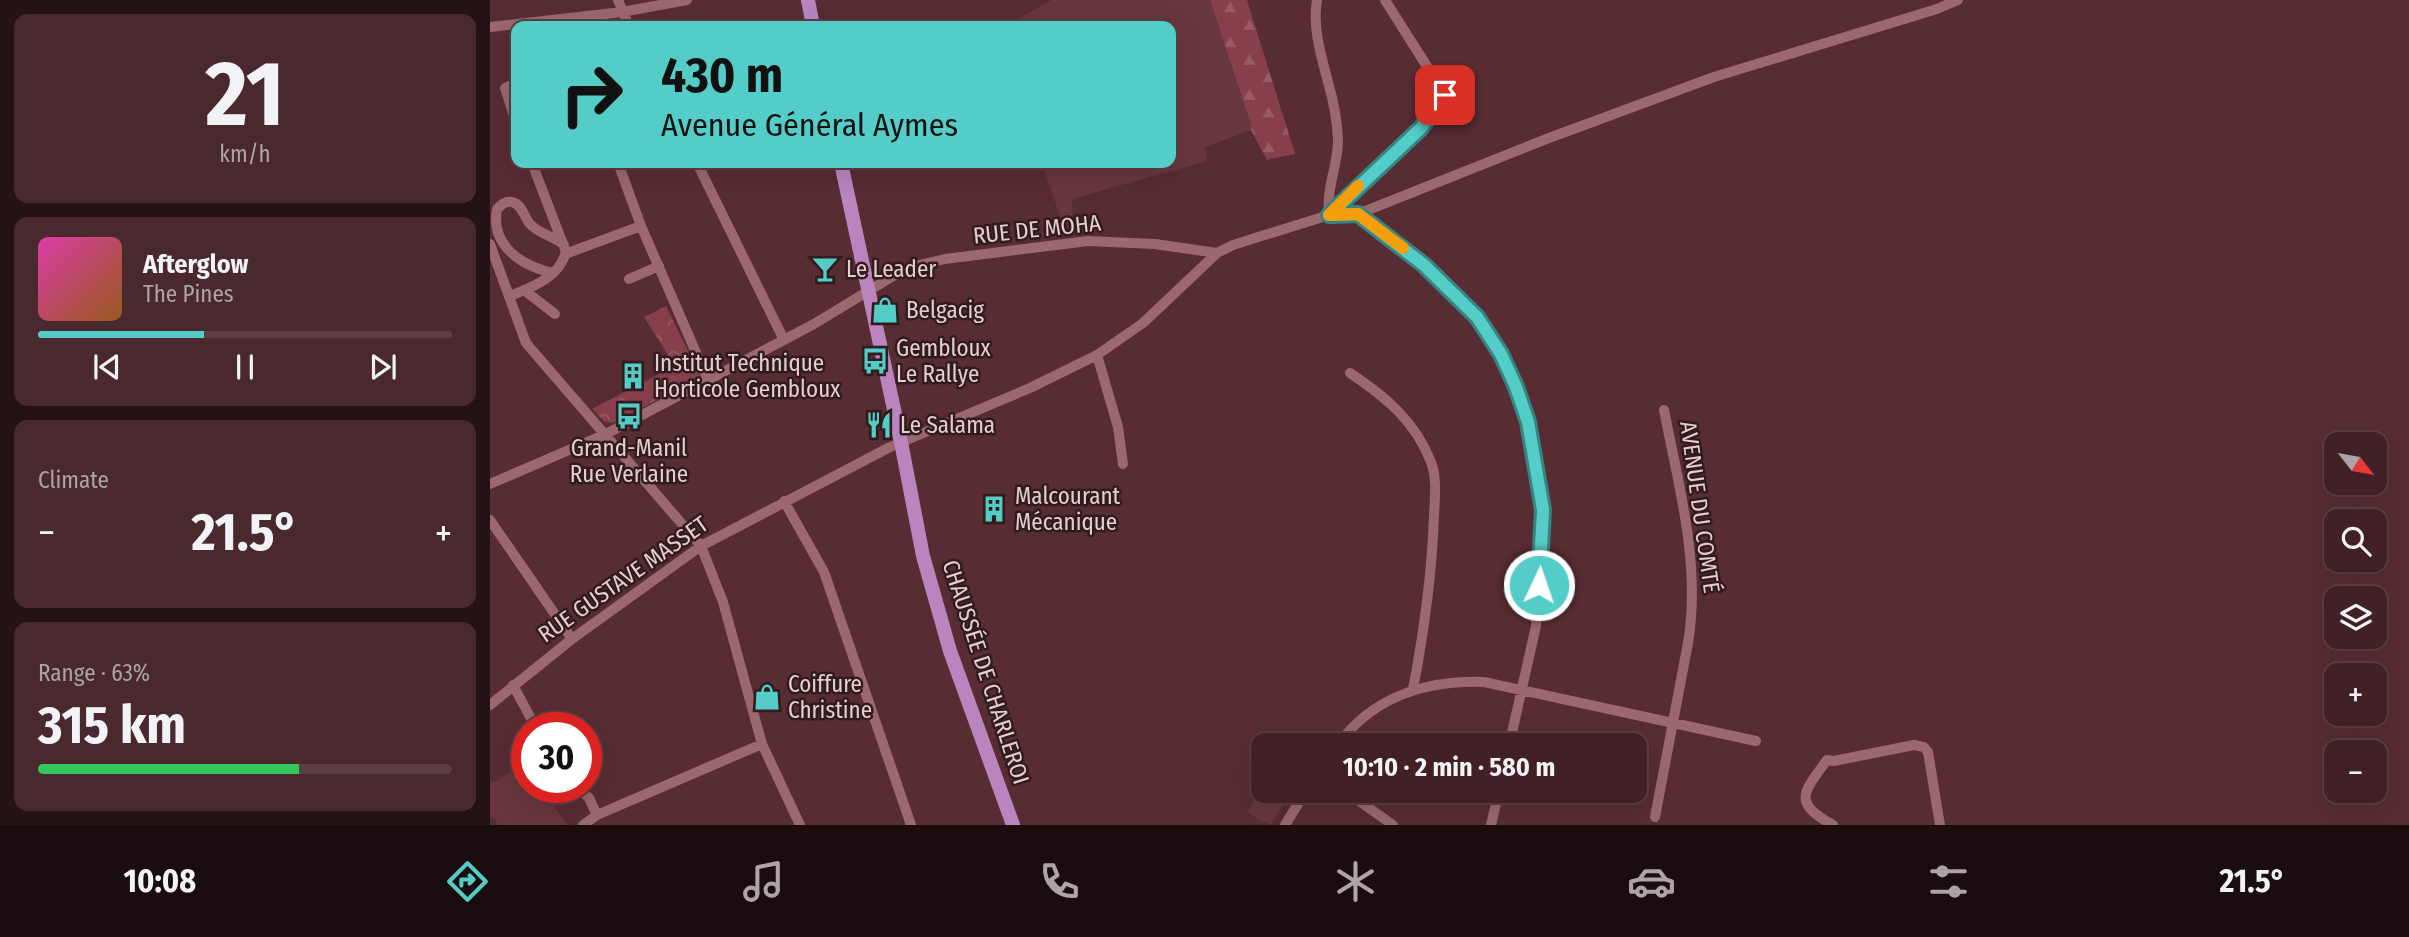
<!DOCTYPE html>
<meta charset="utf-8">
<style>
:root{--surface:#422126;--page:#49292e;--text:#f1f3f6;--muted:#aea3a7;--line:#5a3e43;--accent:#54cdc8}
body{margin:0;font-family:"Fira Sans Condensed",sans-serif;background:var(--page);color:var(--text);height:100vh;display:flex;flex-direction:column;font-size:26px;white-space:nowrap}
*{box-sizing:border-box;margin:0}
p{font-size:23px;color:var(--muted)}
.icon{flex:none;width:38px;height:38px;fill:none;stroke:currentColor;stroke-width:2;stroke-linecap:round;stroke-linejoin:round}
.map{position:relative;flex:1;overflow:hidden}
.drawer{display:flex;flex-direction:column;gap:14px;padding:14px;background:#241215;width:490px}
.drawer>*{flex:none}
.banner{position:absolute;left:21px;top:21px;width:665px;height:147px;border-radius:14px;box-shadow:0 7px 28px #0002,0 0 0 2px var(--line);background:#54cdc8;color:#111;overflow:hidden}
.needle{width:46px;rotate:121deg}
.fabs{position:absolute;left:1834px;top:432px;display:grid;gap:14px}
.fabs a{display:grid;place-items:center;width:63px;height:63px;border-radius:14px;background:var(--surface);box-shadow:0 7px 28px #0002,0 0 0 2px var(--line);font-size:35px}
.speed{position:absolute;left:21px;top:712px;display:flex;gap:14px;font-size:35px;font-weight:700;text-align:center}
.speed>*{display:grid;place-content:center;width:91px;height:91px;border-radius:50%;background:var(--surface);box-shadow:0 7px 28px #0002,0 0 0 2px var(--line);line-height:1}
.speed .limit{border:10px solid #d22;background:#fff;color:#111}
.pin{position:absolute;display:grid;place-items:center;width:60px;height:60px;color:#fff;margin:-30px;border-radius:14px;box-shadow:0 4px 10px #0006}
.me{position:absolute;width:77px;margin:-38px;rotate:3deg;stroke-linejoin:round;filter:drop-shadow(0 0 5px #0008)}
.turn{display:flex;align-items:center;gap:24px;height:147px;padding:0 35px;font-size:32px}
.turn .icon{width:91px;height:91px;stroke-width:2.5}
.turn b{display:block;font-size:49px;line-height:60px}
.big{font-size:52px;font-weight:700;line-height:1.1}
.drawer .widget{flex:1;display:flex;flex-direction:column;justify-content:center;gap:10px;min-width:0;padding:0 24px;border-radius:14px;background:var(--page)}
.drawer .dial{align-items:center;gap:0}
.dial b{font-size:91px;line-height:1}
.song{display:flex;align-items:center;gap:21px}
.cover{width:84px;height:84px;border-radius:10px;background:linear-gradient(135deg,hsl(320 70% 55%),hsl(30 70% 35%))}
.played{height:7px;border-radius:4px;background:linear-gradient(90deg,var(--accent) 40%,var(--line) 40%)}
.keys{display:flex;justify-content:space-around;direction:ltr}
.heat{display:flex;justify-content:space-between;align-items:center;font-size:38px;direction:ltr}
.charge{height:10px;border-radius:5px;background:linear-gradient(90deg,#34c759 63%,var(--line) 0)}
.trip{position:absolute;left:761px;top:733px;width:396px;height:70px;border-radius:14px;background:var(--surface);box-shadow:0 7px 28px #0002,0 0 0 2px var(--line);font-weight:700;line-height:70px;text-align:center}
.menu{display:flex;height:112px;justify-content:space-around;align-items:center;background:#1a0d0f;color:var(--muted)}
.menu .icon{width:49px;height:49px}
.menu .current{color:var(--accent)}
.menu b{font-size:32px;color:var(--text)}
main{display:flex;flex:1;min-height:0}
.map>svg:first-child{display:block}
</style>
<main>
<section class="drawer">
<div class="widget dial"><b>21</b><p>km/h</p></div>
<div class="widget">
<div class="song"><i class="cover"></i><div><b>Afterglow</b><p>The Pines</p></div></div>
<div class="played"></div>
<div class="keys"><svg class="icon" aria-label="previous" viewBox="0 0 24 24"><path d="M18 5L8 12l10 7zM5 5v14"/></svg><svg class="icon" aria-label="pause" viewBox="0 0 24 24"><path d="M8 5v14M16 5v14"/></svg><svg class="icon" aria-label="next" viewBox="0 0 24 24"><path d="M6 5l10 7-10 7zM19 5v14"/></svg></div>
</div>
<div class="widget"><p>Climate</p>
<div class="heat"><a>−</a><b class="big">21.5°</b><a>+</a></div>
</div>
<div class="widget"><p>Range · 63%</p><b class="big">315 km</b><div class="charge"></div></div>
</section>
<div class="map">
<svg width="1919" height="825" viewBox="0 0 1919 825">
<defs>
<pattern id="forest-firs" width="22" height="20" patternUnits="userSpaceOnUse" patternTransform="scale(1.75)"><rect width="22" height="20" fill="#873f4b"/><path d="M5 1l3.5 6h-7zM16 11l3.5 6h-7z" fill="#985a64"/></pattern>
<pattern id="park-crowns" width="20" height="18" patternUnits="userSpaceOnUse" patternTransform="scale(1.75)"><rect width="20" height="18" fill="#873f4b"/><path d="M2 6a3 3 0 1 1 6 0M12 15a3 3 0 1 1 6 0" fill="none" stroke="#985a64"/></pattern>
</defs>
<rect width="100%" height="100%" fill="#582c33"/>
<path fill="#68363e" d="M562 0H720L762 124 761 130 715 147 717 161 582 199 583 223 572 222 552 163H681V26H515Z
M37 759V788L84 789 64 807 78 825H8L4 817 0 820V781L6 782Z
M773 785 774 791H795L800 793 781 825 774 821 773 823 758 812Z"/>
<path fill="url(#forest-firs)" d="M720 0H757L805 154 777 160 761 130V124Z"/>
<path fill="url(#park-crowns)" d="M176 306 211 377 123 423 115 422 102 409 185 366 154 317Z"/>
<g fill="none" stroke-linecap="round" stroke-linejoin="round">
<path stroke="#9a686e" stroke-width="10" d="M128 0 139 26
M827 0C822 29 832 58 839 86 844 103 847 122 848 139 849 163 836 186 839 215
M0 27 132 12 197 0
M26 83 15 88 26 122
M128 163 151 226 218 380
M207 163 294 340
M868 214 1059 138 1224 77 1447 9 1468 0
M839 215 868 214 934 265 987 317 1011 354 1026 387 1038 422 1053 510 1046 626 1019 746
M0 244 36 343 211 546 233 602 272 744 310 825
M75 254 151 226
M63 273C32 266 0 246 7 209 11 205 15 201 22 202 32 204 34 217 40 224 49 234 64 236 74 245
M139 279 169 266
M34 290 65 314
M20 296C42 287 69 278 76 252L42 163
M607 355 628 427 633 464
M860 373C896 397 925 421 941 462 947 478 945 497 944 515 942 573 934 632 923 689
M0 484 116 434 324 324 408 273 429 265 455 259 598 241 665 244 727 253
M294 501 334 572 421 825
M0 520 82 639
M23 685 46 728
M0 705 82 639 211 546 400 447 540 388 607 355 653 323 727 253 743 245 839 215 931 128 955 95 895 0
M847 746C882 697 936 680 994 682L1266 741
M89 788 99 798 107 815
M855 791 903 825
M1165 817 1198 643C1211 565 1189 487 1174 410
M93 825 107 815 272 744
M795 825 816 791
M1001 825 1009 791
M1343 825C1301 802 1314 792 1337 760L1344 761 1424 745 1434 747 1438 752 1450 825"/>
<path stroke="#ba85be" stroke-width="14" d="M318 0 323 26
M351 163 411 442 433 556 460 651 523 825"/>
</g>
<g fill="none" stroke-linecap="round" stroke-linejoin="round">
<g stroke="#378582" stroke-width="18">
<path id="route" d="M955 95 931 128 839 215 868 214 934 265 987 317 1011 354 1026 387 1038 422 1053 510 1049 585"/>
</g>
<use href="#route" stroke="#54cdc8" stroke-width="12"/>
<path stroke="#f59e0b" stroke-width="12" d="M868 186 839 215 868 214 913 248"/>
</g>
<defs>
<g id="bar-bare" transform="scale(2.1)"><path d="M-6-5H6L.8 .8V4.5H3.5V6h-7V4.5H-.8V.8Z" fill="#54cdc8" stroke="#301c1f" stroke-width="2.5" paint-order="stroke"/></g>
<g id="shop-bare" transform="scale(2.1)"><path d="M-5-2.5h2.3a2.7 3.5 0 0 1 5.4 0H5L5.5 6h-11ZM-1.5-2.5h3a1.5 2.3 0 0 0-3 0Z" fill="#54cdc8" stroke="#301c1f" stroke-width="2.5" paint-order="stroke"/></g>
<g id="bus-bare" transform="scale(2.1)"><path d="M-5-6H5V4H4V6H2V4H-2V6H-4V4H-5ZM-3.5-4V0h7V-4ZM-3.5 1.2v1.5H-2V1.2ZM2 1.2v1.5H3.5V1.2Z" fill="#54cdc8" stroke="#301c1f" stroke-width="2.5" paint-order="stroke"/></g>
<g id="building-bare" transform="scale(2.1)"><path d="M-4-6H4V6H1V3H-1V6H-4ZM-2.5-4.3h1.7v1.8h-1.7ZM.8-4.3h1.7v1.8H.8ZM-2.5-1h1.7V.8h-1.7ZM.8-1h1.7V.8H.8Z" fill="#54cdc8" stroke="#301c1f" stroke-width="2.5" paint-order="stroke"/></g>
<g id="restaurant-bare" transform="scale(2.1)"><path d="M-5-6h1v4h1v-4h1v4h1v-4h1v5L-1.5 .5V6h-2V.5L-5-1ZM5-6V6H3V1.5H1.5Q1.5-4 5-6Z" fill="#54cdc8" stroke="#301c1f" stroke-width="2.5" paint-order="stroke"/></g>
</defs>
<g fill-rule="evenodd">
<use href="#bar-bare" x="335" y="269"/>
<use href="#shop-bare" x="395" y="310"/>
<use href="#bus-bare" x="385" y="361"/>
<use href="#building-bare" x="143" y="376"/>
<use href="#bus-bare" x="139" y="416"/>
<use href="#restaurant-bare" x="389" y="425"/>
<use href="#building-bare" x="504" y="509"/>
<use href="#shop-bare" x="277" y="697"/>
</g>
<g text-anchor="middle" stroke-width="5" stroke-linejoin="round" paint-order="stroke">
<g font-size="23" fill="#e9cccf" stroke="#301c1f">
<text transform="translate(547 229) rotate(-6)" y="8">RUE DE MOHA</text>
<text transform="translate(1210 507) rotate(82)" y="8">AVENUE DU COMTÉ</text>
<text transform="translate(133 579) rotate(-35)" y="8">RUE GUSTAVE MASSET</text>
<text transform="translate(496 672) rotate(72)" y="8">CHAUSSÉE DE CHARLEROI</text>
</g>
<g font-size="23" fill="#e9cccf" stroke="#301c1f" text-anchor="start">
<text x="356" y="277">Le Leader</text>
<text x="416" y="318">Belgacig</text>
<text x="406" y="356">Gembloux<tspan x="406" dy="26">Le Rallye</tspan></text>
<text x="164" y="371">Institut Technique<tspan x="164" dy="26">Horticole Gembloux</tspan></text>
<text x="410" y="433">Le Salama</text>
<text x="139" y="456" text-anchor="middle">Grand-Manil<tspan x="139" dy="26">Rue Verlaine</tspan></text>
<text x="525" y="504">Malcourant<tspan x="525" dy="26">Mécanique</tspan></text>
<text x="298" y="692">Coiffure<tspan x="298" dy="26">Christine</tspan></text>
</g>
</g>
</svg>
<div class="fabs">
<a><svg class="needle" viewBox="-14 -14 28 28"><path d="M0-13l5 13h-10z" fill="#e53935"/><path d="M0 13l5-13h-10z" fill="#aea3a7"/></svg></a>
<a><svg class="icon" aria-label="search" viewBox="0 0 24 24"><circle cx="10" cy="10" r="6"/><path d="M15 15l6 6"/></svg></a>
<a><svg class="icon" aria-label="layers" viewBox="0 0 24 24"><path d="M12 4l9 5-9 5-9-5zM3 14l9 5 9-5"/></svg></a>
<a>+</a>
<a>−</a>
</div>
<div class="speed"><div class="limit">30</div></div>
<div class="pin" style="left:955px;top:95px;background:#d93025"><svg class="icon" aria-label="arrive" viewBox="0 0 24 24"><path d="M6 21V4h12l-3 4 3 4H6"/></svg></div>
<svg class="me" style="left:1049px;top:585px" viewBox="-20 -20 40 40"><circle r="17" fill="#54cdc8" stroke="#fff" stroke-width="3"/><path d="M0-11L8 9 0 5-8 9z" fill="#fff"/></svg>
<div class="trip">10:10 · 2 min · 580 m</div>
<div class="banner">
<div class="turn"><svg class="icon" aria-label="right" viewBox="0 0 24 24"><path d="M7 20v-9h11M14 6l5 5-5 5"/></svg><div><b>430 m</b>Avenue Général Aymes</div></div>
</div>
</div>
</main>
<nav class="menu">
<b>10:08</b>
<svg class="icon current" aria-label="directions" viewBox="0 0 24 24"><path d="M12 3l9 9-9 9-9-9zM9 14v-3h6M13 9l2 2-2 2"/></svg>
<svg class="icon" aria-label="music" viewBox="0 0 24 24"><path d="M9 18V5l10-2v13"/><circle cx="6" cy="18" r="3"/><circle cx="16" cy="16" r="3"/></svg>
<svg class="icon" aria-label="phone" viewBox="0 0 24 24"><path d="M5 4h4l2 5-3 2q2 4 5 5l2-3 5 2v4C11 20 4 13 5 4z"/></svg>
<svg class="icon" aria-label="climate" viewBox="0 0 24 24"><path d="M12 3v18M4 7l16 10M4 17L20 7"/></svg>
<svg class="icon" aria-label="car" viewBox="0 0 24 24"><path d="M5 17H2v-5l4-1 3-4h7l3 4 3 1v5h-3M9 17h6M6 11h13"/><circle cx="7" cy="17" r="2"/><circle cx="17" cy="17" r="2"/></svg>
<svg class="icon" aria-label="filters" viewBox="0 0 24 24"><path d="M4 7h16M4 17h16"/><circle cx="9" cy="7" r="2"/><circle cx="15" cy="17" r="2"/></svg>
<b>21.5°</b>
</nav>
